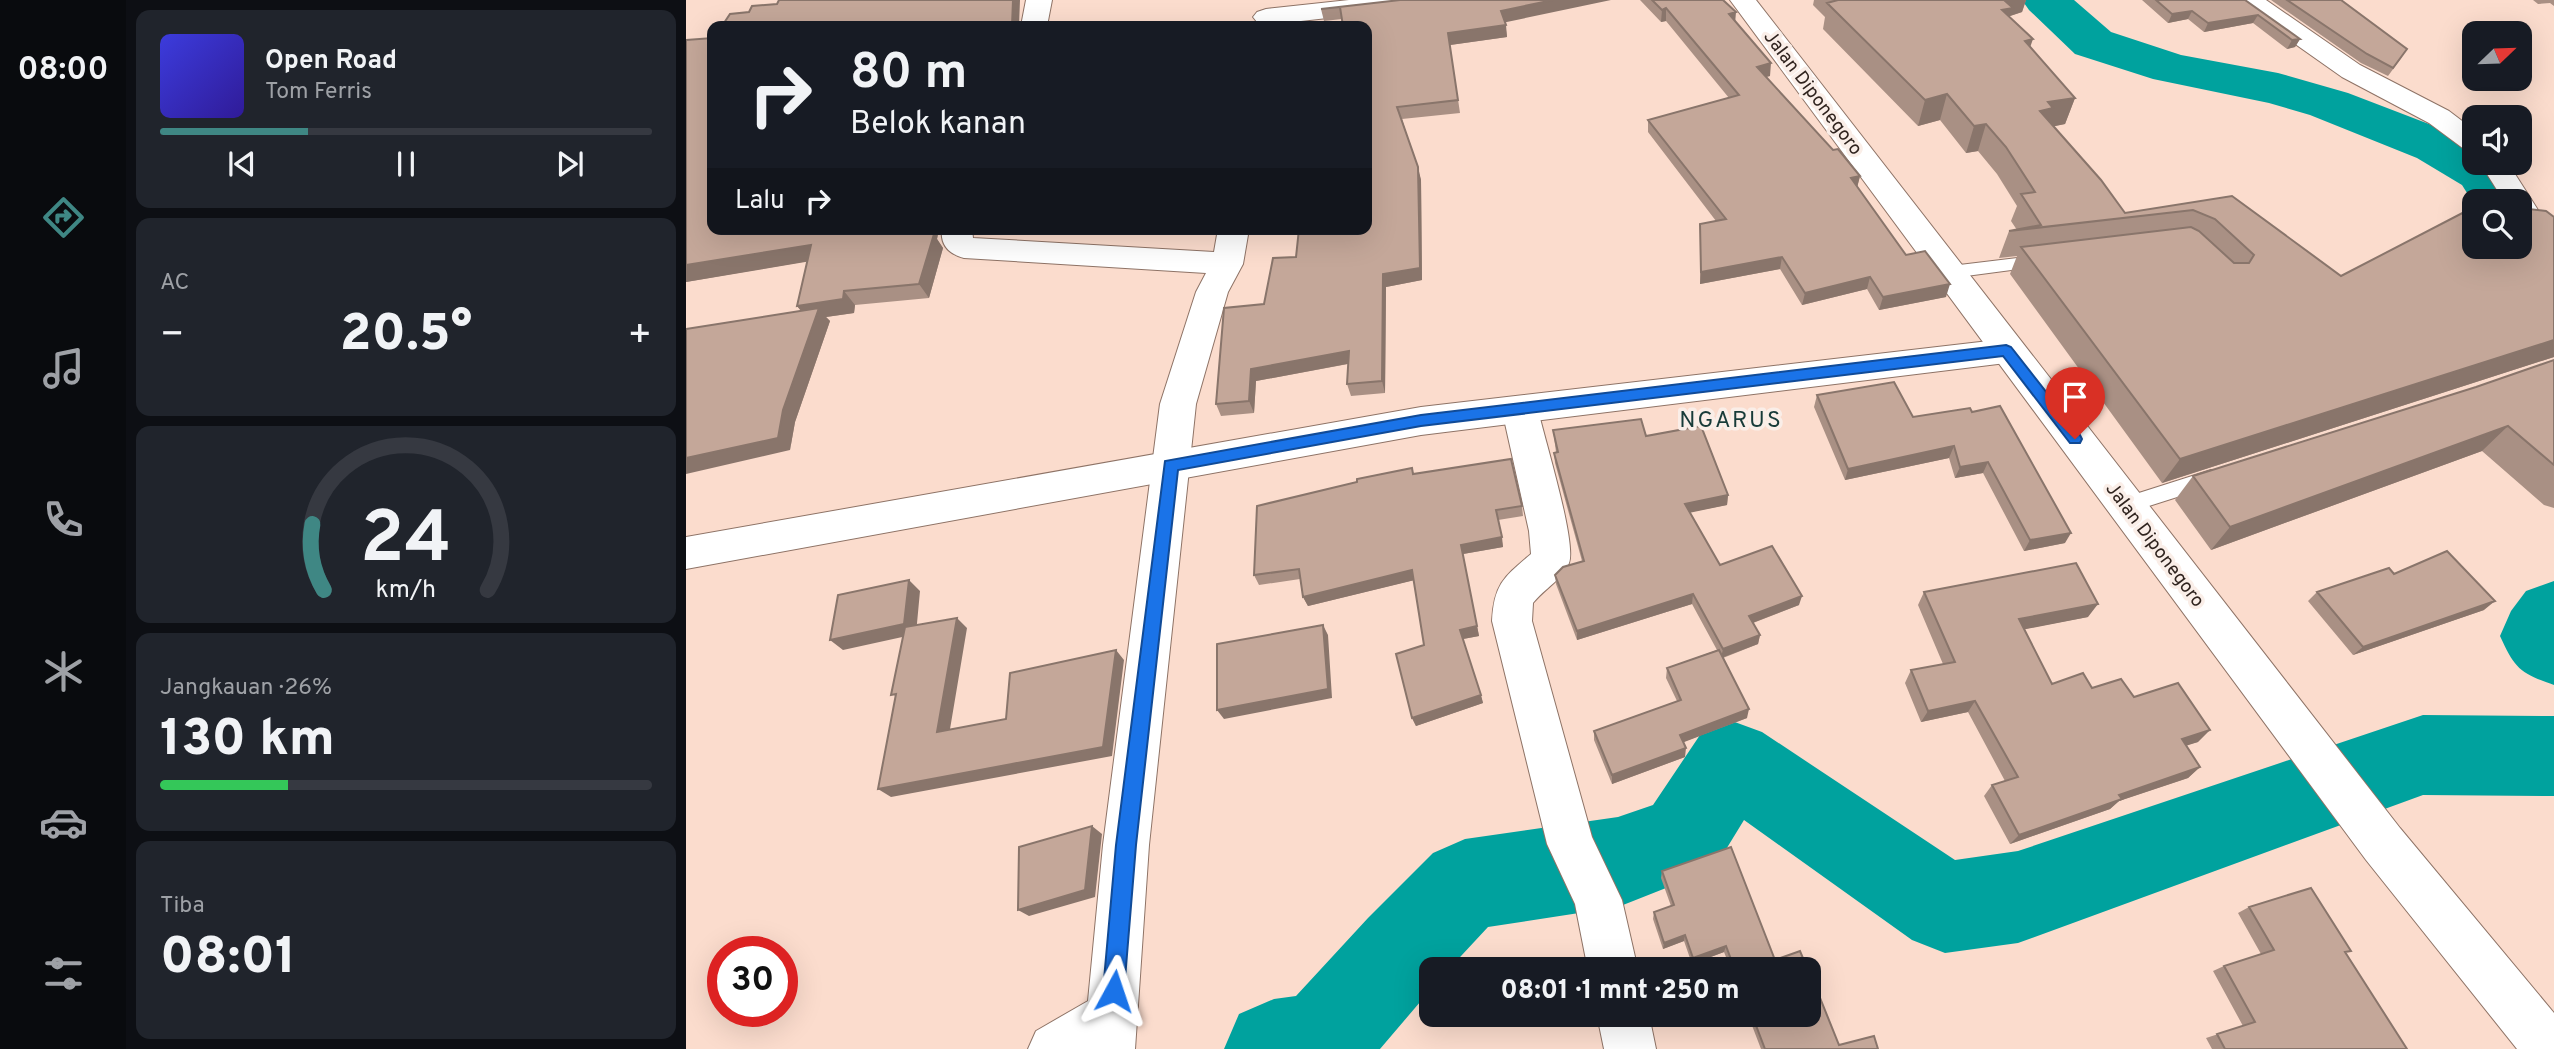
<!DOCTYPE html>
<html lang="id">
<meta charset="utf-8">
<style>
:root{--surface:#171b24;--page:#20242c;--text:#f1f3f6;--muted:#9ea1a6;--line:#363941;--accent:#3f8784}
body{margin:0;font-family:Overpass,sans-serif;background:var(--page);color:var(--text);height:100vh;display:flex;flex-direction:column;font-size:26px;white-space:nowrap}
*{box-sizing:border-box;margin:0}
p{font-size:23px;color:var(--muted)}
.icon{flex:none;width:38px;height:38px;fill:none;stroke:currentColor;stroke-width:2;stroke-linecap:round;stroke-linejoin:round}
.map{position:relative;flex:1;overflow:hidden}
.side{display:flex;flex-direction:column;gap:10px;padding:10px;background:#0d0f14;width:560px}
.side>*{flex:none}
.banner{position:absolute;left:21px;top:21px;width:665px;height:214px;border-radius:14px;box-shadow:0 7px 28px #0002;background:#171b24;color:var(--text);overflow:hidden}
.needle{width:46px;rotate:67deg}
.controls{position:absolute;left:1776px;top:21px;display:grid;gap:14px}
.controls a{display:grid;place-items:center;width:70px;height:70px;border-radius:14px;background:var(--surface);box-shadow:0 7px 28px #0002;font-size:35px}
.speed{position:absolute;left:21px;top:936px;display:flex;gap:14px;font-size:35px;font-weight:700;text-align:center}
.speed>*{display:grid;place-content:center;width:91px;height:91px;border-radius:50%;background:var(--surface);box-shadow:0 7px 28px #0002;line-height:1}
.speed .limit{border:10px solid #d22;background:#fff;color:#111}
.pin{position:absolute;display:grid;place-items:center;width:60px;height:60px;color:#fff;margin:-72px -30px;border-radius:50% 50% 50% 0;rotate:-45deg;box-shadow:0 0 7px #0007}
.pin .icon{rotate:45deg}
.me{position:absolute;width:77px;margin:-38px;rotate:5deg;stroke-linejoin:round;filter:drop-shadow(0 0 5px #0008)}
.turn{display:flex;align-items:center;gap:24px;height:147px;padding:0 28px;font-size:32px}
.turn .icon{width:91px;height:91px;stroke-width:2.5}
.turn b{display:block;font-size:49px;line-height:60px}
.then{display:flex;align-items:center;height:66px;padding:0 28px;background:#0003;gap:14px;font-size:26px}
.big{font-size:52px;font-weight:800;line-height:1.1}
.side .tile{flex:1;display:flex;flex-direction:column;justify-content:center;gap:10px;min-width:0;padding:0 24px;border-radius:14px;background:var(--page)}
.side .dial{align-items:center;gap:0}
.dial svg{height:182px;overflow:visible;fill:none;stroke:var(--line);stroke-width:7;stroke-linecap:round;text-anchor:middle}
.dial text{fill:var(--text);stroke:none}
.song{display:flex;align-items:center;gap:21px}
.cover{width:84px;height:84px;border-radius:10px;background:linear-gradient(135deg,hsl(240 70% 55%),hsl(250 70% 35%))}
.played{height:7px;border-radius:4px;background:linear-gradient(90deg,var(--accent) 30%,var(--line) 30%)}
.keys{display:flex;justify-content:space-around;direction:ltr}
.heat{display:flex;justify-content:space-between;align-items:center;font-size:38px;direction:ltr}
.charge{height:10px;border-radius:5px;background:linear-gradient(90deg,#34c759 26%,var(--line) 0)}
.trip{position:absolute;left:733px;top:957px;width:402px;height:70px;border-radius:14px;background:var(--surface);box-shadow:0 7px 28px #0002;font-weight:800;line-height:70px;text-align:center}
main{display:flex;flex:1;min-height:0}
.dock{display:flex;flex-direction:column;width:126px;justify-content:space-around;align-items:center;background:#090b0e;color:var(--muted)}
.dock .icon{width:49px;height:49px}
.dock .current{color:var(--accent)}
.dock b{font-size:32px;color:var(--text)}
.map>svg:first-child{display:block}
</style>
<main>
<nav class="dock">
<b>08:00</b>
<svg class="icon current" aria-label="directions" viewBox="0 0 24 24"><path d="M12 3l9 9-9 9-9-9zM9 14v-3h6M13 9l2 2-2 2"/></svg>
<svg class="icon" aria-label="music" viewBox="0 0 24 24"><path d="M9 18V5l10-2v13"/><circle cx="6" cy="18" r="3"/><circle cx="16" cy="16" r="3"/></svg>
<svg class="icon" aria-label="phone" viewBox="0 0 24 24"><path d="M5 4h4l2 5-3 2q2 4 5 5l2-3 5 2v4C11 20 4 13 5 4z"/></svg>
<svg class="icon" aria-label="climate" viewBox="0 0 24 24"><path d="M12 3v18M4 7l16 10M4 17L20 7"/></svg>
<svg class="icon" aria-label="car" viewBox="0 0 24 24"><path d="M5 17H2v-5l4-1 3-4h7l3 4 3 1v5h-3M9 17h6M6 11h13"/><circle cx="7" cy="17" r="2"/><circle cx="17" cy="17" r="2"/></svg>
<svg class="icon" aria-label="filters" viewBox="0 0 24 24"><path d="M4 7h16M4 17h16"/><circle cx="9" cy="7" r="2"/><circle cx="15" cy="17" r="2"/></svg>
</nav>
<section class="side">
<div class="tile">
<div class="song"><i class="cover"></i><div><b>Open Road</b><p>Tom Ferris</p></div></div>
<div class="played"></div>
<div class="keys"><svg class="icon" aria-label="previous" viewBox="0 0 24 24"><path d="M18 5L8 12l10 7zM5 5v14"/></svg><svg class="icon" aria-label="pause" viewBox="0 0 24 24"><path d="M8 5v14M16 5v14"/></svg><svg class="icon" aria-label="next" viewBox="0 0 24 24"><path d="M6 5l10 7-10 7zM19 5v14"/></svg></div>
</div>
<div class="tile"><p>AC</p>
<div class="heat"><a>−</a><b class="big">20.5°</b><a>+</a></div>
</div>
<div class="tile dial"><svg viewBox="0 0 100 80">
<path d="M14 69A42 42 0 1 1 86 69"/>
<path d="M14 69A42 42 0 0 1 9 40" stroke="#3f8784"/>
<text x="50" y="56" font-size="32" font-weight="700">24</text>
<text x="50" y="72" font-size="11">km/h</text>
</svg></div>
<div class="tile"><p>Jangkauan · 26%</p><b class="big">130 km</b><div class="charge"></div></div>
<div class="tile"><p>Tiba</p><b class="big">08:01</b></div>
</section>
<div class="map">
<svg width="1868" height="1049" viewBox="0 0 1868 1049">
<rect width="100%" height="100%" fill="#fbdccd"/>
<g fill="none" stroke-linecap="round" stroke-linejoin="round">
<path fill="#00a29e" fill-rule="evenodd" d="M1336 0H1388L1425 32 1495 55 1592 73 1662 93 1769 134 1788 145V163H1818L1845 201 1834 215V201H1788V204L1776 185 1731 158 1624 115 1583 103 1467 79 1389 54 1343 10Z
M1868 581V685C1834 673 1829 669 1814 636L1825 611 1840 591Z
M1737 715 1868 716V796L1737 795 1332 943 1259 953 1226 940 1058 820 1028 869 932 907 802 927 762 970H746V988L694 1049H538L553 1014 588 999 610 996 682 918 747 853 779 839 932 817 967 805 1016 732 1046 721 1076 732 1269 860 1332 851Z"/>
<g stroke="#8e7366" stroke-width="2">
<path id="lane" d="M1357 255 1363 257 1366 261 1363 265 1265 278 1256 272 1265 266Z
M1525 470 1532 472 1535 478 1532 484 1441 513 1434 511 1431 505 1434 499Z"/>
</g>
<g stroke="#8e7366" stroke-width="2">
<path id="street" d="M340 0H366L361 26H335Z
M663 0H743L739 5 730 8 580 25 571 22 567 17 571 12 580 9Z
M1550 0H1580L1674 65 1763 111 1788 130V152L1778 149 1743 123 1656 77 1554 5Z
M1794 163H1822L1859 221 1868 228V254L1857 251 1836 234 1834 201H1818Z
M256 229H286L287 238 528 252 532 229H563L557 264 542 292 510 404 463 845 449 1049H342L350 1031 402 1001 417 845 474 404 510 292 520 273 278 258C263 254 254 245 256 229Z
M834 397 847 400 852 410C858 437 891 543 883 563 877 579 858 589 847 603L846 621 906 837 936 900 952 970H902L889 904 861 844 806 621C808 584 818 577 845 554L843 531 816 410 821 400Z
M911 1015H963L970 1049H918Z"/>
</g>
<g stroke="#8e7366" stroke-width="2">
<path id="secondary" d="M1320 339 1332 342 1337 351 1332 360 1320 363 735 435 0 569V537L735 407Z"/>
</g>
<g stroke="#8e7366" stroke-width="2">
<path id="primary" d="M1044 0H1070L1714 828 1868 1013V1049H1831L1680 860Z"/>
</g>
<use href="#lane" fill="#fff" fill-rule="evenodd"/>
<use href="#street" fill="#fff" fill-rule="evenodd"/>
<use href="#secondary" fill="#fff" fill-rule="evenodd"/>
<use href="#primary" fill="#fff" fill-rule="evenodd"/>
</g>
<path fill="#a99084" d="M714 0 819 23 821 37 764 45 774 113 716 119 735 180 736 280 700 287 699 393 665 396 661 384 662 364 570 381 568 413 535 416 530 404 578 304 610 257 681 229 656 19 638 21 635 9Z
M954 0H1037L1049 22 1084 76 1080 77 1147 150 1174 176 1171 187 1220 255 1260 297 1193 310 1181 289 1116 305 1094 269 1014 284V224L1030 221 962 132V120L1043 98 980 21 975 22Z
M1128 0H1340L1336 12 1324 16V17L1344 47 1389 98 1379 124 1368 126 1439 213 1546 196 1655 276 1868 217V357L1476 483 1324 274 1331 256 1313 258 1323 231 1331 230 1325 221 1331 206 1311 174 1292 151 1280 153 1254 120 1232 126 1137 29 1139 17 1127 5Z
M1456 0H1559L1614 39 1609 47 1601 49 1567 23 1518 32 1502 19 1482 23Z
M1585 0H1655L1716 57 1702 76 1675 63Z
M1847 0H1868V6L1864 3 1852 4Z
M0 40 26 229H253L251 239 257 248 243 298 169 305 168 313 140 317 144 321 109 422 104 450 115 311 111 306 122 261 0 282Z
M1868 360V508L1858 505 1796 451 1525 550 1489 500 1507 476 1790 387Z
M1131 395 1227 417 1284 408 1379 543 1338 551 1297 473 1269 478 1263 458 1159 480 1128 407Z
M867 430 960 436 1042 495 1041 505 1004 512 1034 565 1113 605 1067 623 1074 635 1072 644 1037 658 1061 718 997 742 999 757 926 784 908 740V731L991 701 980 678 981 668 1031 650 1006 604 891 640 870 584 869 575 896 561 869 463 868 453 870 452Z
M728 474 836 506 837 516 812 520 817 547 777 554 793 636 777 639 797 703 730 726 726 718 738 645 728 580 622 606 617 597 614 579 573 585 568 575Z
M1708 574 1798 610 1667 655 1622 601 1631 592Z
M1238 592 1402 617 1338 629 1366 684 1406 688 1448 697 1512 742 1500 745 1514 767 1502 778 1433 801 1424 809 1324 844 1298 796 1306 785 1319 781 1282 712 1235 722 1219 683 1225 670 1257 664 1232 605Z
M976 871 1089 960 1122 970H1045L1038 952 1006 964 998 941 977 949 967 919 968 912 985 906 975 878Z
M1563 907 1660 953 1721 1049H1526L1520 1038 1557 1026 1527 971 1538 966 1575 954 1552 913Z
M1062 1015H1124L1153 1045 1192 1049H1075Z"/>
<path fill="#89756b" d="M327 0H334L333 26H326Z
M867 0H925L816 23 815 11Z
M1312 0H1340L1336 12 1324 16 1319 34Z
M980 8V21L975 22 976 10Z
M1506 11 1502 19 1482 23 1486 14Z
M1050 12 1049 24 1043 14Z
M1572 15 1567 23 1518 32 1522 23Z
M820 25 821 37 764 45 762 33Z
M1347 39 1338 65 1339 41Z
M1614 39 1609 47 1601 49 1606 40Z
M1085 63 1084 76 1070 79 1071 67Z
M1261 94 1254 120 1232 126 1239 100Z
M1389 98 1379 124 1360 128 1354 111 1362 102Z
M1300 124 1292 151 1280 153 1288 126Z
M732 167 735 180 736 280 700 287 699 393 696 381 697 274Z
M1174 176 1171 188 1165 178Z
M241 229H253L251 239 257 248 243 298 233 284Z
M125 245 137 259 0 282V265Z
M1096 257 1094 269 1014 284 1015 272Z
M1184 277 1181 289 1116 305 1119 293Z
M1264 284 1260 297 1193 310 1197 297Z
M158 291 169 305 168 313 140 317 144 321 109 422 104 450 0 474V458L97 410 123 320 111 306Z
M1868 340V357L1476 483 1494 459Z
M663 351 666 363 570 381 568 413 563 401 565 369Z
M1822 426 1796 451 1525 550 1544 527Z
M1268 446 1263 458 1159 480 1162 469Z
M1302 462 1297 473 1269 478 1274 467Z
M1042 495 1041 505 998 514 999 504Z
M1385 533 1379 543 1338 551 1344 540Z
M816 537 817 547 777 554 793 636 777 639 774 630 775 545Z
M726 570 729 580 622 606 617 597Z
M223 580 234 591 230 634 157 650 144 640Z
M1007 594 1006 604 891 640V631Z
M1116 596 1113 605 1061 625 1063 616Z
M1809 601 1798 610 1667 655 1677 647Z
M1412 604 1402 617 1325 632 1333 619Z
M271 618 281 628 262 741 251 732Z
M637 625 642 635 646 698 538 719 531 710Z
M1074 635 1072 644 1035 658 1037 649Z
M430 650 438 660 426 756 205 797 192 789 417 747Z
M795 695 797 703 730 726 726 718Z
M1289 701 1282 712 1235 722 1242 711Z
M1063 709 1061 718 993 744 994 735Z
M1524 730 1512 742 1484 751 1496 739Z
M1000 748 999 757 926 784V775Z
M1514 767 1502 778 1433 801 1424 809 1324 844 1333 835 1433 795Z
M406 826 416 834 409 897 343 916 332 910Z
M999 935 998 941 977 949 978 943Z
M1040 946 1038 952 1006 964 1007 958Z"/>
<path fill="#c4a799" stroke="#89756b" stroke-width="2" d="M93 0H327L326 26H36L44 14 63 12 66 6 91 4Z
M714 0H867L815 11 820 25 762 33 772 100 711 107 732 167 734 268 697 274 696 381 661 384 663 351 565 369 563 401 530 404 538 308 578 304 587 258 610 257 613 229H681V26H657L654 7 635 9Z
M966 0H1037L1050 12 1043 14 1085 63 1071 67 1147 150 1152 149 1174 176 1165 178 1220 255 1239 251 1264 284 1197 297 1184 277 1119 293 1096 257 1015 272 1014 224 1040 219 962 120 1053 95 980 8 976 10Z
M1152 0H1318L1327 8 1316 10 1347 39 1339 41 1389 98 1362 102 1367 108 1354 111 1415 180 1439 213 1546 196 1655 276 1788 207V247H1834V208L1860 211 1868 217V340L1494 459 1335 247 1505 227 1513 231 1548 263H1563L1568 255 1529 219 1507 210 1323 231 1355 225 1335 194 1349 192 1320 147 1300 124 1288 126 1261 94 1239 100 1141 3Z
M1470 0H1559L1614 39 1606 40 1572 15 1522 23 1506 11 1486 14Z
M1601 0H1655L1721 49 1707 68 1681 54Z
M26 38V229H241L240 233 248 234 233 284 158 291 157 299 111 306 125 245 0 265V40Z
M133 308 97 410 92 438 0 458V329Z
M1868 360V465L1822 426 1544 527 1507 476 1790 387Z
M1208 382 1227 417 1284 408 1286 412 1314 406 1385 533 1344 540 1302 462 1274 467 1268 446 1162 469 1131 395Z
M955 419 960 436 1015 426 1042 495 999 504 1034 565 1086 546 1116 596 1063 616 1074 635 1037 649 1007 594 891 631 869 575 877 567 898 561 868 453 872 452 867 430Z
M825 459 836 506 810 510 816 537 775 545 791 626 774 630 795 695 726 718 710 654 738 645 726 570 617 597 613 569 568 575 571 506 671 482V479L726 468 727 474Z
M1761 551 1809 601 1677 647 1631 592 1703 568 1708 574Z
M1390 563 1412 604 1333 619 1366 684 1397 673 1406 688 1435 679 1448 697 1492 683 1524 730 1496 739 1514 767 1433 795 1436 799 1333 835 1306 785 1332 777 1289 701 1242 711 1225 670 1269 662 1238 592Z
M223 580 218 624 144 640 152 595Z
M271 618 251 732 320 719 324 673 430 650 417 747 192 789 210 694 205 695 219 627Z
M637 625 642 689 531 710V644Z
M1033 650 1063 709 994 735 1000 748 926 775 908 731 995 700 981 668Z
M406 826 399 890 332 910 333 847Z
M1045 847 1089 960 1114 951 1122 970H1049L1040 946 1007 958 999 935 978 943 968 912 988 905 976 871Z
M1625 888 1665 951 1659 952 1721 1049H1539L1531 1034 1569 1022 1538 966 1588 950 1563 907Z
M1124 973 1153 1045 1188 1036 1192 1049H1079L1066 1015H1124Z"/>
<path fill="#1a73e8" stroke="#114b97" stroke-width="2" d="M1320 345 1325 347 1394 435 1396 439 1394 443H1384L1317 356 735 426 492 470 450 845 438 991 435 998 428 1001 420 998 417 991 430 845 479 461 735 415Z"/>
<g text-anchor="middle" stroke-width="7" stroke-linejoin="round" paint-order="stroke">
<g font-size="19" fill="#30241f" stroke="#faeee8">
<text transform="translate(1128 92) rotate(53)" y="7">Jalan Diponegoro</text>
<text transform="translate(1470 544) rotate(53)" y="7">Jalan Diponegoro</text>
</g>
<g font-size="23" letter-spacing="2" fill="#183b39" stroke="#faeee8">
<text x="1045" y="427">NGARUS</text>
</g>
</g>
</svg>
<div class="controls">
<a><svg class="needle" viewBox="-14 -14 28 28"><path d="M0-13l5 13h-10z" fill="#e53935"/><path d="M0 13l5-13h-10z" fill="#9ea1a6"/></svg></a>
<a><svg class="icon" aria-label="sound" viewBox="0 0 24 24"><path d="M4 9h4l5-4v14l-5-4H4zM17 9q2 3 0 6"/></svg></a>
<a><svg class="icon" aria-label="search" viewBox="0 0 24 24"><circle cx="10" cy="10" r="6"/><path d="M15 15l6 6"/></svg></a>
</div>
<div class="speed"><div class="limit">30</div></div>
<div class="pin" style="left:1389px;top:439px;background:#d93025"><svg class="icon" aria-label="arrive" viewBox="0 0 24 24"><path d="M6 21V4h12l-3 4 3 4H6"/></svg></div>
<svg class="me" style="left:428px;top:991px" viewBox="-20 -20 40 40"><path d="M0-17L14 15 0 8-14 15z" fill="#1a73e8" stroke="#fff" stroke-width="4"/></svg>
<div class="trip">08:01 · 1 mnt · 250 m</div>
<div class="banner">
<div class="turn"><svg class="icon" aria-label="right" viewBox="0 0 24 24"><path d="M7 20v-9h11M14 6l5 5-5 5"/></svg><div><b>80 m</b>Belok kanan</div></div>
<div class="then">Lalu<svg class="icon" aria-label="right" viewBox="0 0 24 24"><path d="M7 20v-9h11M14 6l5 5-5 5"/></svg></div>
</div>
</div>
</main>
